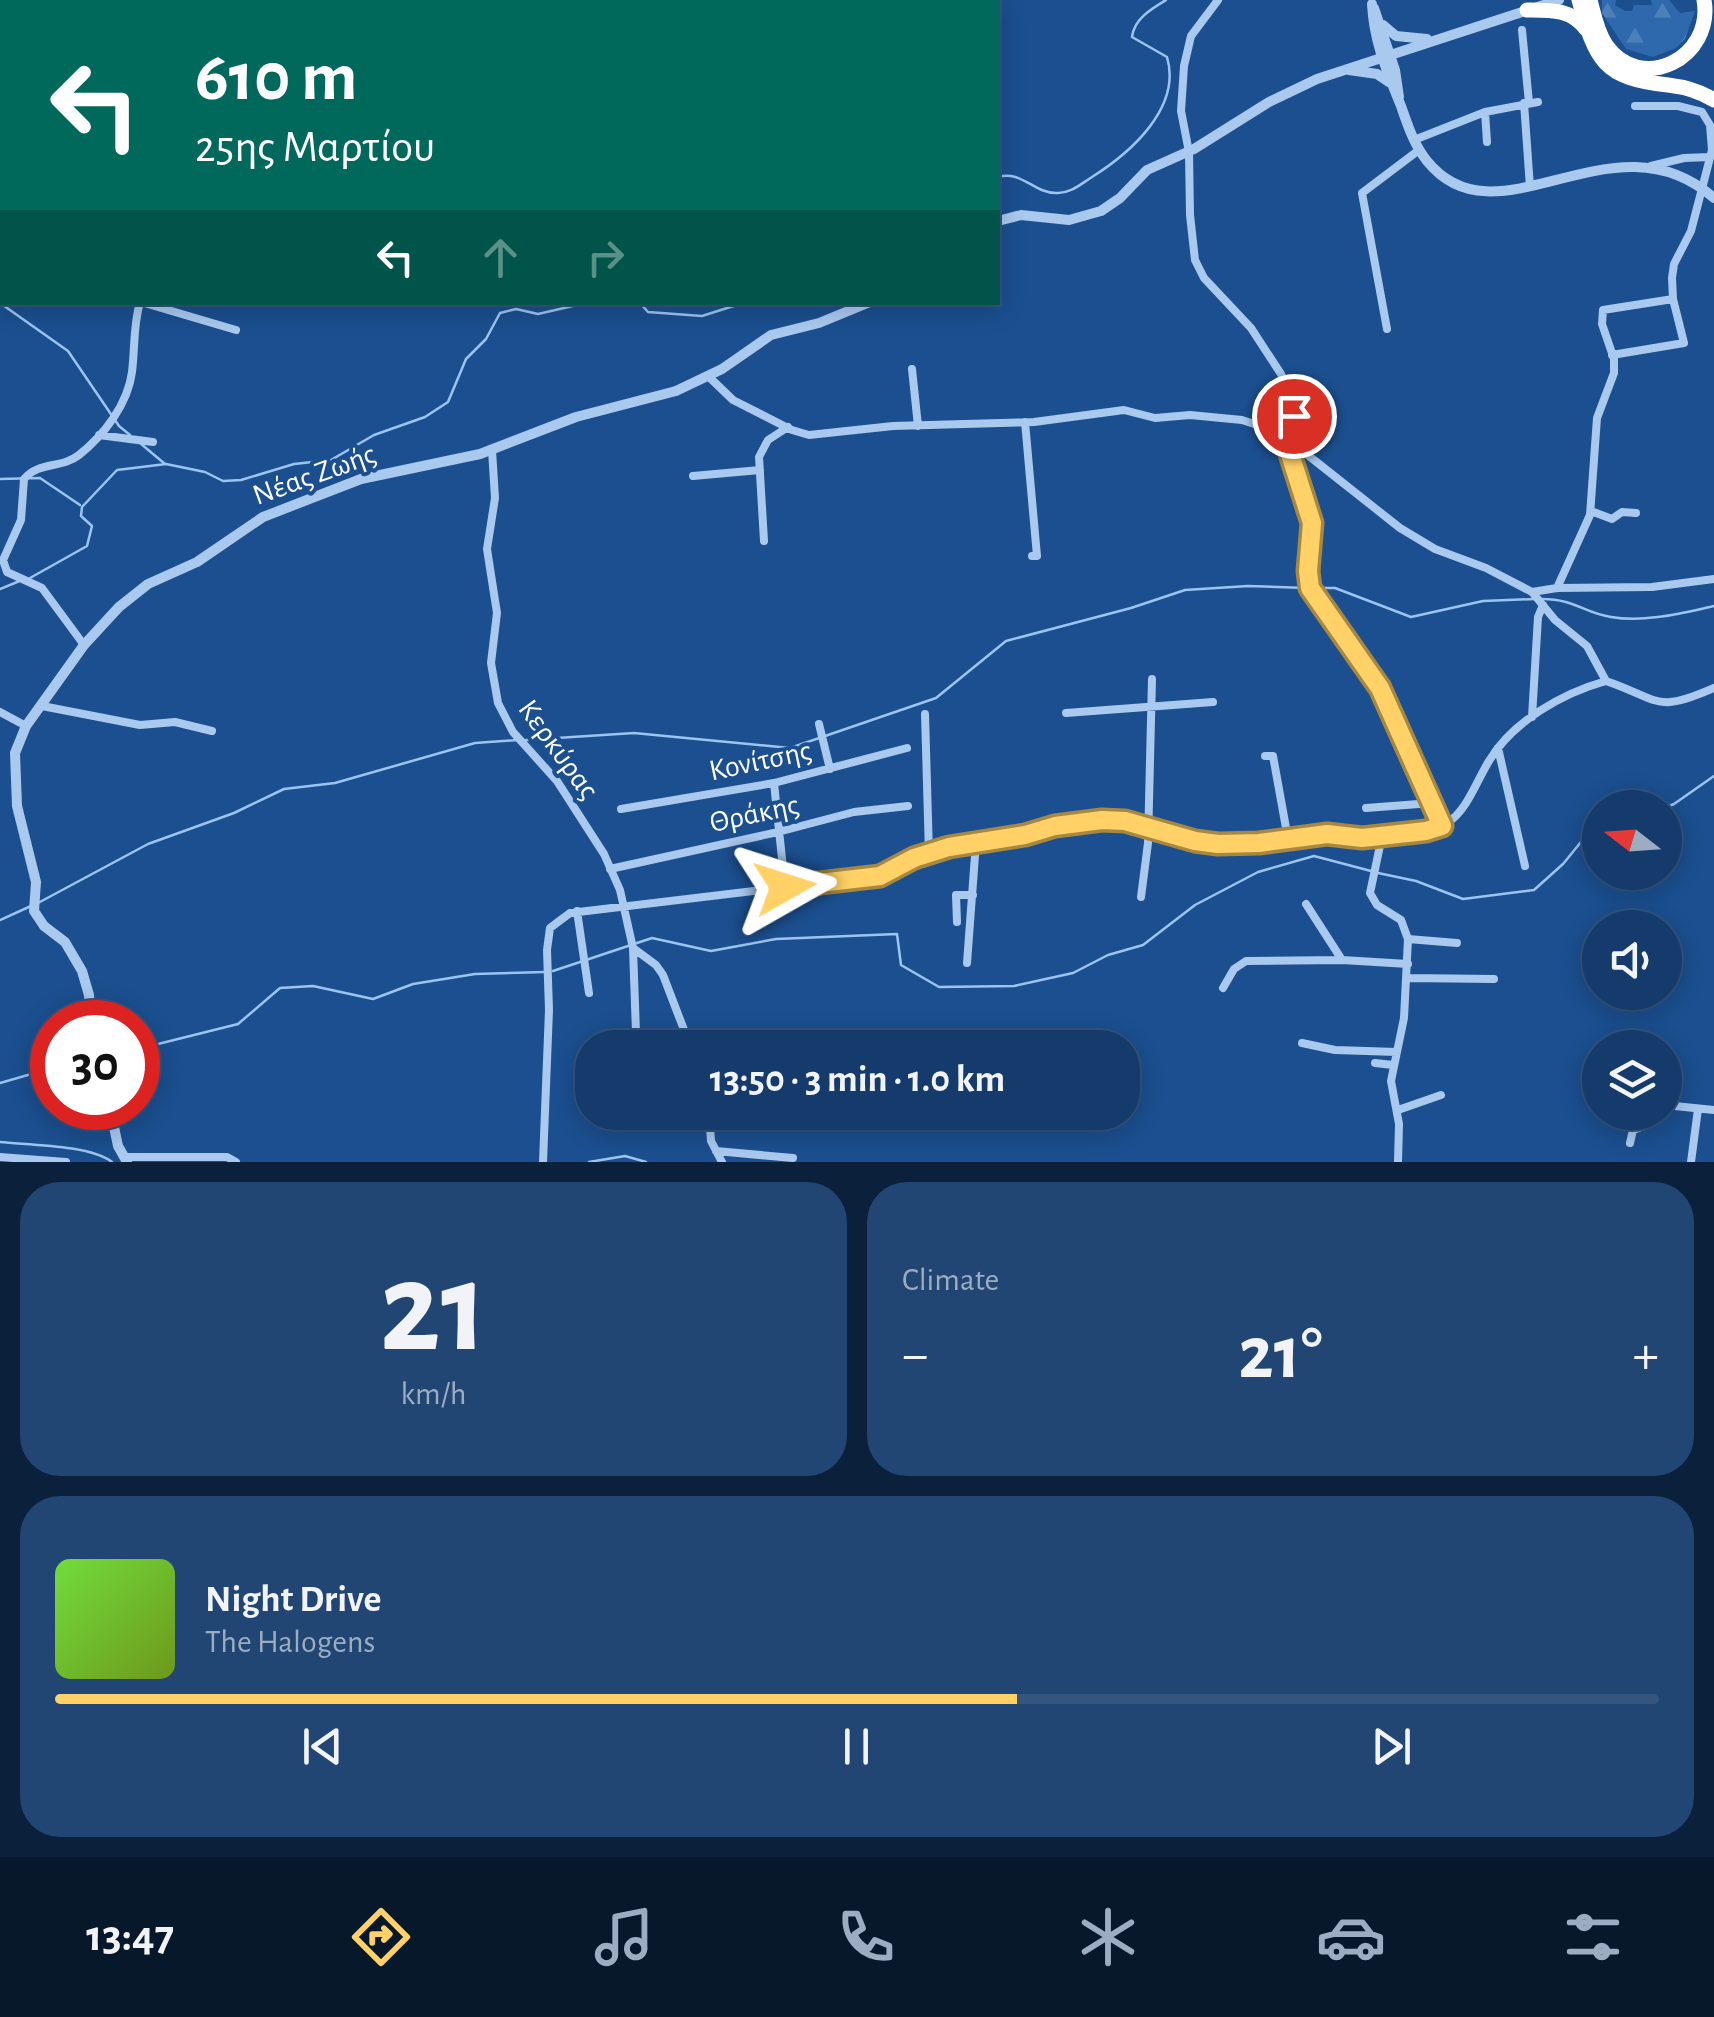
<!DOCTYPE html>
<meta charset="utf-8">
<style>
:root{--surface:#143b6b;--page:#214673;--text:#f1f3f6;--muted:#9dadc1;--line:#33557e;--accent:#ffd166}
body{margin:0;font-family:"Alegreya Sans",sans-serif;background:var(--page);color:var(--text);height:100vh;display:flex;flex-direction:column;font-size:38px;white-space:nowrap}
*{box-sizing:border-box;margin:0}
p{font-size:32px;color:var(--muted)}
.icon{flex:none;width:55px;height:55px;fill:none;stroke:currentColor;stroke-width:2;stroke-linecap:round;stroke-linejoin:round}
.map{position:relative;height:1162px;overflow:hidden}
.sheet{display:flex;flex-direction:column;gap:20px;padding:20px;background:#0b203b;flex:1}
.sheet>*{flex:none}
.banner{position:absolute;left:0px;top:0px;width:1000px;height:305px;box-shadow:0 5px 25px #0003,0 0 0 2px var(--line);background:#00695c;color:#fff;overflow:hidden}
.needle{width:65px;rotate:287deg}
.tools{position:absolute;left:1582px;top:790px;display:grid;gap:20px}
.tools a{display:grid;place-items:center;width:100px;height:100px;border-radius:50%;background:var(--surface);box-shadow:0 5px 25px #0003,0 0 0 2px var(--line);font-size:50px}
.speed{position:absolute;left:30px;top:1000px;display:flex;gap:20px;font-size:50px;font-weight:700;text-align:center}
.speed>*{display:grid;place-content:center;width:130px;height:130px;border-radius:50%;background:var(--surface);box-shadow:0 5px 25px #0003,0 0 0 2px var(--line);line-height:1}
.speed .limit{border:15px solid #d22;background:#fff;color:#111}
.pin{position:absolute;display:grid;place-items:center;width:85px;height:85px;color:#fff;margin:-42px;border:5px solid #fff;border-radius:50%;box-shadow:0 2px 10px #0007}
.me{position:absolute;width:110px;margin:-55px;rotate:84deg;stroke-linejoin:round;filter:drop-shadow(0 0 8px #0008)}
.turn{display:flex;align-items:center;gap:35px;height:210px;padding:0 30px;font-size:45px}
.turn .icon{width:130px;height:130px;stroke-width:2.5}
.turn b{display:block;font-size:70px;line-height:85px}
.lanes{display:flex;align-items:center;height:95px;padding:0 30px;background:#0003;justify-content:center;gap:50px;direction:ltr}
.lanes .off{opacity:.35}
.big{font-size:75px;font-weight:600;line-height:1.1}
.sheet .widget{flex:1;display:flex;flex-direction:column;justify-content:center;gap:15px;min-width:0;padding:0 35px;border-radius:40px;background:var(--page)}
.sheet .dial{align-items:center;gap:0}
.dial b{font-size:130px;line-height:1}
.song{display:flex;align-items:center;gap:30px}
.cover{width:120px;height:120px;border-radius:15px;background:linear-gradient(135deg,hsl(100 70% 55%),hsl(80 70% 35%))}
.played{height:10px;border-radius:5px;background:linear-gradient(90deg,var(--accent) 60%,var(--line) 60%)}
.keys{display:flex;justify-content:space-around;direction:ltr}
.heat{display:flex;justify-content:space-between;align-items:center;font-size:55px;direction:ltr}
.sheet .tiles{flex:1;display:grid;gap:20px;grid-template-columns:1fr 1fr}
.widget:last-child{grid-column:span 2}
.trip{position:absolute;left:575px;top:1030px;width:565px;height:100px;border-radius:40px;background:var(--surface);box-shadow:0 5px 25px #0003,0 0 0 2px var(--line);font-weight:600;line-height:100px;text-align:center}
.tab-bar{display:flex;height:160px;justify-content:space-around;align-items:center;background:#08182b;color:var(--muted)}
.tab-bar .icon{width:70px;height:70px}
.tab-bar .current{color:var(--accent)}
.tab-bar b{font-size:45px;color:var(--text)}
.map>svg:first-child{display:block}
</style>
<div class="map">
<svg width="1714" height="1162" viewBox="0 0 1714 1162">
<defs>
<pattern id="forest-firs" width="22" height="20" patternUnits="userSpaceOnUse" patternTransform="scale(2.5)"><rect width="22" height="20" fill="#2e69ad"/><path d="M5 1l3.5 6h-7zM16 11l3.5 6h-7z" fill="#4d80b9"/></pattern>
</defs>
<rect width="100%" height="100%" fill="#1b4f8f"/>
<path fill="url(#forest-firs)" d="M1602 0H1616L1615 5 1625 11H1632L1634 5H1652L1651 0H1669L1680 13 1695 11 1685 39 1676 48 1653 57 1626 49 1602 13Z"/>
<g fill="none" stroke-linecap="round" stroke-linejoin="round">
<path stroke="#9cc4f0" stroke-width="2.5" d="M998 177C1021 170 1034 193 1056 193 1070 194 1081 184 1092 177 1130 153 1182 108 1167 57L1132 37C1134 19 1151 9 1166 0
M639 302 648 312 702 316 746 302
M0 303 68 351 119 426 130 435
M140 443 165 464
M0 479 40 478 80 505
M30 578 87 546 92 526 81 516 82 507 117 470 166 464 205 472 223 481 241 480 294 464 331 460 374 435 425 417 448 402 466 359 486 339 500 313 516 309 538 314 590 302
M1314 588H1335L1411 617 1483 601 1534 599
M0 589 22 580
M1542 599C1575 599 1584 613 1611 617 1644 623 1682 613 1714 606
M526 740 634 733 790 748 936 698 1006 641 1131 608 1185 590 1248 586 1306 588
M1664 808 1674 804 1714 776
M1378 873 1416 881 1463 899 1534 890 1563 864 1594 826 1600 824
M38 903 148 844 234 813 284 789 335 783 475 743 518 740
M0 920 31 906
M553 971 652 938 711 951 776 939 897 934 901 965 939 987 1014 986 1073 973 1108 955 1143 945 1195 905 1258 872 1314 856 1371 871
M138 1049 238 1024 280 988 313 986 373 999 413 984 475 974 545 972
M0 1083 52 1068
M0 1142C29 1145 90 1145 112 1162
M589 1162 625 1156 646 1162"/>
<path stroke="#a9c9ee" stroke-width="8" d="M112 0V2
M1218 0 1191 36 1184 66 1181 111 1189 152 1190 215 1195 260 1204 278 1251 328 1281 374 1292 398 1295 416 1290 454 1312 523 1307 571 1310 588 1387 699 1442 826
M337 2 338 0
M471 2 472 0
M1522 30 1529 103
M1524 103 1530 187
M1485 112 1487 142
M0 128 2 129
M1414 140 1485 112 1538 102
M1651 166 1684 158 1710 157
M0 168 2 164
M141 302 236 330
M1387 329 1362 193 1419 150
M1612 355 1684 343 1673 299 1672 278 1674 264 1691 231 1712 150 1710 125 1702 112 1678 106H1635
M912 369 918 426
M708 376 733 400 792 430 809 435 893 426 1034 422 1124 410 1155 418 1190 415 1242 420 1291 436
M1025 422 1037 556H1032
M99 435 153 442
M1290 441 1400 528 1435 549 1486 568 1532 592 1555 620 1587 646 1606 681
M492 450 495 498 487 549 497 613 491 663 498 703 513 732 557 781 604 854 620 890 633 948 656 965 663 975 691 1048
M693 476 760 470
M1591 511 1612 519 1622 512 1636 513
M764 541 759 457 768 440 788 427
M1557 588 1590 515 1597 418 1614 373V359L1602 324 1603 310 1673 299
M1532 592 1557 588 1652 587 1714 579
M84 645 42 588 7 572 3 560 21 520 24 479C39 461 61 469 79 455 104 435 128 404 132 372 135 348 133 326 140 302
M42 706 140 725 175 722 212 731
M0 712 26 726
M1066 713 1213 702
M925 714 929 854
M1532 717 1538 617 1543 605
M819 724 830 769
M1498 748 1525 866
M1265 756H1273L1288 839
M774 783 785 887
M1366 808 1432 803
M621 809 774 783 907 748
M1382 836 1370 893 1377 905 1401 920 1408 939 1404 1018 1391 1081 1399 1124 1398 1162
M610 869 778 832 854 812 908 806
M1141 897 1148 843 1152 679
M1306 904 1342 960
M577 911 589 993
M957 922 956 895H973
M1408 939 1457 943
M633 948 636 1033
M967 963 976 842
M1408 978 1494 979
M1223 988 1234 969 1246 961 1342 960 1408 964
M1302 1043 1335 1050 1397 1052
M1375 1063 1393 1065
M1665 1105 1714 1110
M1398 1110 1441 1095
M709 1112 711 1141 722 1162
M729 1112 766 1115
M1630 1143 1633 1130 1647 1125 1650 1112
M716 1151 793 1158
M0 1157 66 1162
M124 1157H227L236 1162
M543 1162 549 1010 547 950 550 928 570 913 880 876 914 858 949 847 1103 820C1139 819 1170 840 1206 843 1231 845 1258 845 1282 841 1297 838 1312 834 1327 834 1360 834 1417 842 1447 823 1467 811 1477 780 1489 761 1513 721 1563 693 1606 681 1661 700 1655 714 1714 688
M1691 1162 1698 1109"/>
<path stroke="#a9c9ee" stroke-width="10" d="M1372 4C1374 43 1387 71 1401 106 1408 126 1414 145 1427 161 1498 249 1613 109 1714 198
M1374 8 1395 70 1399 97
M1383 25 1396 36 1427 39
M1349 70 1377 74 1389 82
M998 221 1021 215 1069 220 1101 211 1120 198 1147 170 1194 149 1269 102 1317 79 1559 0
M91 1022 89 995 82 971 65 942 44 926 34 911 36 882 17 806 15 753 26 726 84 645 119 607 148 584 197 562 263 517 361 479 480 454 576 417 676 391 722 369 771 335 819 323 870 302
M110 1108 118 1146 127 1162"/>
<path stroke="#fff" stroke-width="15" d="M1579 0C1596 61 1603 78 1668 85 1685 87 1700 91 1714 100
M1590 0C1594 15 1597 32 1606 45 1641 95 1714 58 1704 0
M1527 10C1551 10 1571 9 1586 29"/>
</g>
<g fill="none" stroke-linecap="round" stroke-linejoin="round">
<g stroke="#a68842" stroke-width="25">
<path id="route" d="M785 887 880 876 914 858 949 847 1025 835 1055 826 1102 820 1125 821 1195 841 1218 844 1259 843 1327 834 1362 838 1426 831 1442 826 1380 688 1310 588 1308 571 1312 523 1290 454 1294 416"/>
</g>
<use href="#route" stroke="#ffd166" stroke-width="18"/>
</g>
<g text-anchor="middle" stroke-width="8" stroke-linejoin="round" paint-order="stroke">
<g font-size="30" fill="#fff" stroke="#1b4f8f">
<text transform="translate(314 474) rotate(-20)" y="10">Νέας Ζωής</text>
<text transform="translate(559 749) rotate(54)" y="10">Κερκύρας</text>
<text transform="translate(760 760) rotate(-12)" y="10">Κονίτσης</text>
<text transform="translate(754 813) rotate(-12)" y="10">Θράκης</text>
</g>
</g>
</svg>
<div class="tools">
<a><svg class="needle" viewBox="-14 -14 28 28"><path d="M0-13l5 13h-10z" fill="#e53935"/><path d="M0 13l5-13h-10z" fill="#9dadc1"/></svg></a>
<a><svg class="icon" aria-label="sound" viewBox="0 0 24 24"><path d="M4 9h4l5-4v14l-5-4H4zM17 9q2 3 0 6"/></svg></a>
<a><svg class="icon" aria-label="layers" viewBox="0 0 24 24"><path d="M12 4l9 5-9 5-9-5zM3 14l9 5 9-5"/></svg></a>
</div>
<div class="speed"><div class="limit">30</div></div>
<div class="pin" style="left:1294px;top:416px;background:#d93025"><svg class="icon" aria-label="arrive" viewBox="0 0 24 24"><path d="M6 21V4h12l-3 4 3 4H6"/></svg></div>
<svg class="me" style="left:785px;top:887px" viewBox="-20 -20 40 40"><path d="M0-17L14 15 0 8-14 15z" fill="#ffd166" stroke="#fff" stroke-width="4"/></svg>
<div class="trip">13:50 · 3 min · 1.0 km</div>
<div class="banner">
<div class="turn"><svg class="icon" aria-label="left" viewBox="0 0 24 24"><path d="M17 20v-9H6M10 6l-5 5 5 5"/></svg><div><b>610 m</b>25ης Μαρτίου</div></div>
<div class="lanes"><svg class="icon" aria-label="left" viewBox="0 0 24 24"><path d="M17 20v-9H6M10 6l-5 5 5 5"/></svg><svg class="icon off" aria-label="ahead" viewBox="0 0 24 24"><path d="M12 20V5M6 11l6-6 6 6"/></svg><svg class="icon off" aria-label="right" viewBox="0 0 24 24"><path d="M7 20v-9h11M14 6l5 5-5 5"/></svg></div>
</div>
</div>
<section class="sheet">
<div class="tiles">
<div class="widget dial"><b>21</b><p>km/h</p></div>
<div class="widget"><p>Climate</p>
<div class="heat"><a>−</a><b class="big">21°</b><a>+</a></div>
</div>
<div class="widget">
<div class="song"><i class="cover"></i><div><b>Night Drive</b><p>The Halogens</p></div></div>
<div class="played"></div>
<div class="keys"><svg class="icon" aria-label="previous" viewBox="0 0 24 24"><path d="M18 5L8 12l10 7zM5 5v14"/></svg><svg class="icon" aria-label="pause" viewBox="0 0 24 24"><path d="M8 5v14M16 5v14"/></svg><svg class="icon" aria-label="next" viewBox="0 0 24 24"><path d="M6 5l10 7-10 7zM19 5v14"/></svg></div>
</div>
</div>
</section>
<nav class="tab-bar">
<b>13:47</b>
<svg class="icon current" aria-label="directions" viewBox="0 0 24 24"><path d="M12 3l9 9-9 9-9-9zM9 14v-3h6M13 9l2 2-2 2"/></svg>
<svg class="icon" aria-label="music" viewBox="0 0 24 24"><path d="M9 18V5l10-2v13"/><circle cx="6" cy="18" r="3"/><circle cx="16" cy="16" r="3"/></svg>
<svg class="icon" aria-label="phone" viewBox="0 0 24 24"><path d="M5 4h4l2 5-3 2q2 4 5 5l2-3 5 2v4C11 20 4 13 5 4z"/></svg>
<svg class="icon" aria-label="climate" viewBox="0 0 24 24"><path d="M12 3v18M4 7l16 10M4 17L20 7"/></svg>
<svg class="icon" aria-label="car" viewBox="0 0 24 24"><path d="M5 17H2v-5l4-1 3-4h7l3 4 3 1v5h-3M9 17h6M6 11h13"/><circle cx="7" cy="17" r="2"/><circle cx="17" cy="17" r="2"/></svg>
<svg class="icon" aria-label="filters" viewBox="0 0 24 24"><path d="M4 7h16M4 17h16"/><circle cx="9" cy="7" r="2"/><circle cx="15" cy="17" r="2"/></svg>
</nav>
